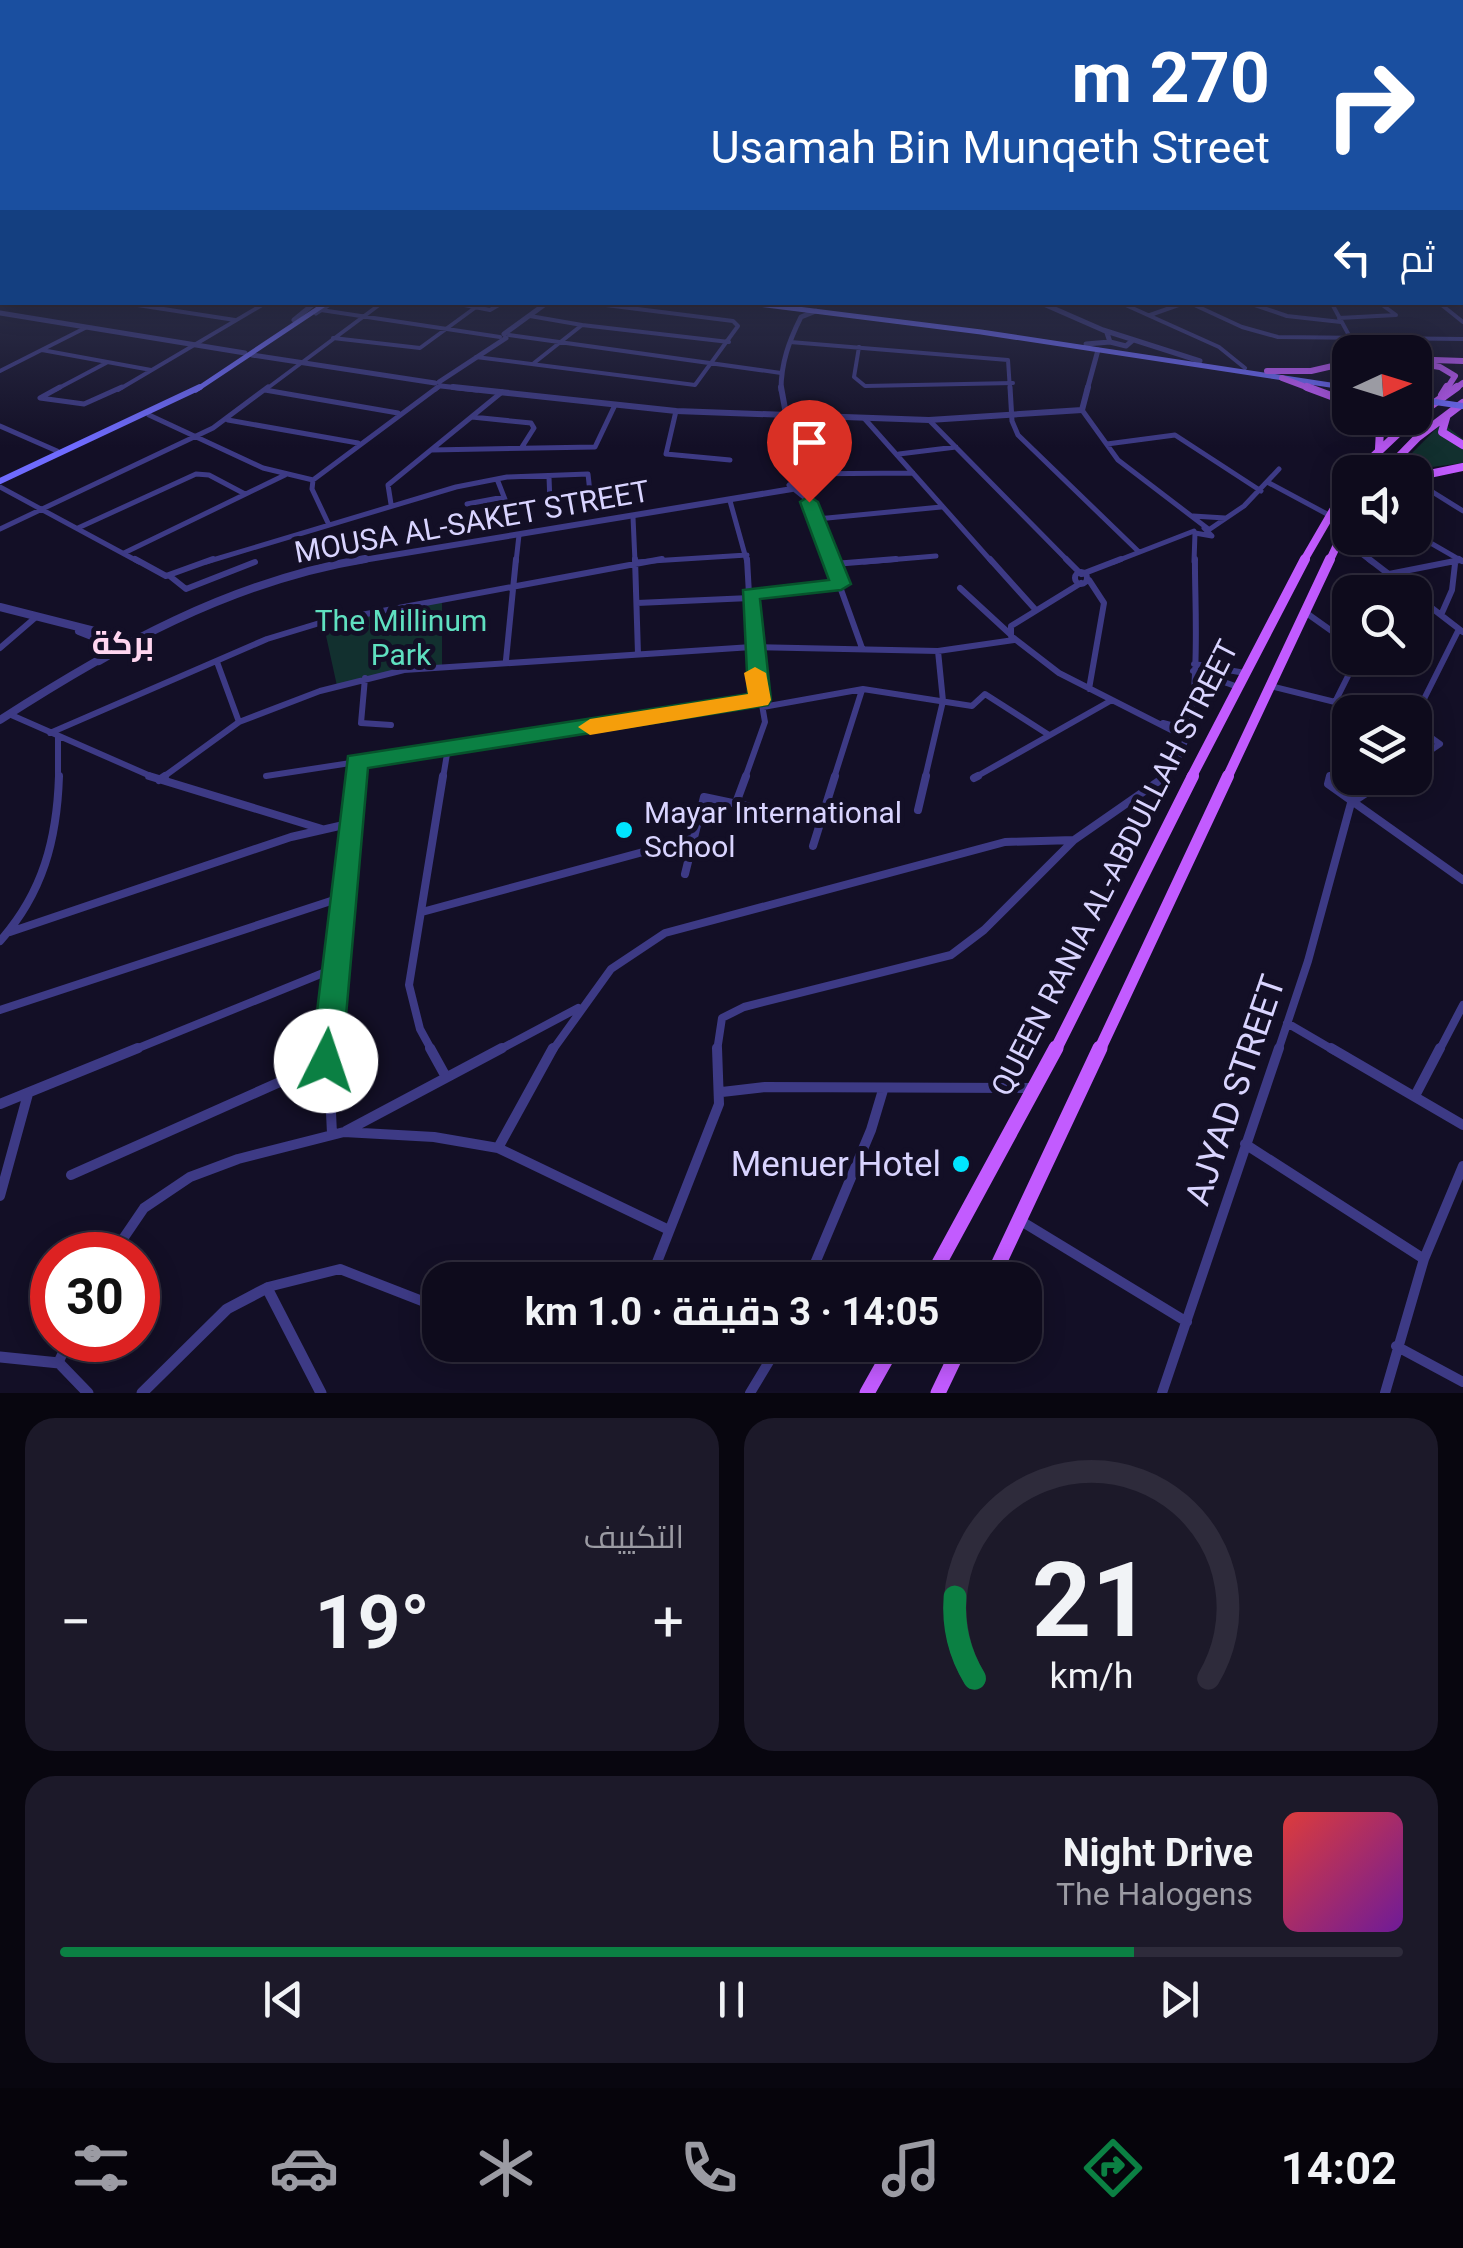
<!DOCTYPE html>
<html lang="ar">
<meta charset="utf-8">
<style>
:root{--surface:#0e0b1c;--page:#1c1929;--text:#f1f3f6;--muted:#9b9ba3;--line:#2e2b3b;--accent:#0b8043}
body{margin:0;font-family:Roboto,Cairo,sans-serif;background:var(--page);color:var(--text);direction:rtl;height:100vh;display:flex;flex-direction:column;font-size:38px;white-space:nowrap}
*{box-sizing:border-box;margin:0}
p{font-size:32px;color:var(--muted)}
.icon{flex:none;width:55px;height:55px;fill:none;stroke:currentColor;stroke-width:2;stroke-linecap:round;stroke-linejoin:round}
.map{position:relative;height:1393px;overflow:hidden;direction:ltr}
.sheet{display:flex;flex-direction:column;gap:25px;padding:25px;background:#08060f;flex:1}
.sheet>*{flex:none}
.banner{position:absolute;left:0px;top:0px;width:1465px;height:305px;box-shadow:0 5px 25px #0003,0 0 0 2px var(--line);direction:rtl;background:#1a4fa0;color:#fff;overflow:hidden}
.needle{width:65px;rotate:86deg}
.buttons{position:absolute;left:1332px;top:335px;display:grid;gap:20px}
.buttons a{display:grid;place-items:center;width:100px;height:100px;border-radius:20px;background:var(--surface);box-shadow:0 5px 25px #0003,0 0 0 2px var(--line);font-size:50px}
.speed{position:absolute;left:30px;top:1232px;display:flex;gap:20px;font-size:50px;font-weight:700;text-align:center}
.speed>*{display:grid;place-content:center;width:130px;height:130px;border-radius:50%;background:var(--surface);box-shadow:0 5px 25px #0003,0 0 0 2px var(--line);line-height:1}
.speed .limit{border:15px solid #d22;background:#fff;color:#111}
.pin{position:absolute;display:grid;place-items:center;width:85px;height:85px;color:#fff;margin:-102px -42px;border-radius:50% 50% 50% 0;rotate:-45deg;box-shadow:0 0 10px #0007}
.pin .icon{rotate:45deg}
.me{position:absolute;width:110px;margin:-55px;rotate:4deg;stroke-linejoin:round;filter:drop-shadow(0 0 8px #0008)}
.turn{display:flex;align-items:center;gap:35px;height:210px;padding:0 30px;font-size:45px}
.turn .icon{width:130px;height:130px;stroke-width:2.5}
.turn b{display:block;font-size:70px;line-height:85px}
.then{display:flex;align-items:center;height:95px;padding:0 30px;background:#0003;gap:20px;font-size:38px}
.big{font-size:75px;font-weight:700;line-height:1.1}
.sheet .widget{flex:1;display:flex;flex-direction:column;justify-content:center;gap:15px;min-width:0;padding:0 35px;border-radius:30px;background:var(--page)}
.sheet .dial{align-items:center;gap:0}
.dial svg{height:260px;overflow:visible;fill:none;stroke:var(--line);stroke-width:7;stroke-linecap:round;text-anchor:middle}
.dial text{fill:var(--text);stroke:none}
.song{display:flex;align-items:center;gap:30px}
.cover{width:120px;height:120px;border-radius:15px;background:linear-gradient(135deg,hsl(0 70% 55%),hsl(280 70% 35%))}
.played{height:10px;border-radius:5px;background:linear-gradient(90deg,var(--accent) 80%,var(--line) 80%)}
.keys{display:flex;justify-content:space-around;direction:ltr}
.heat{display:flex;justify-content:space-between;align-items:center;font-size:55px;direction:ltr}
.sheet .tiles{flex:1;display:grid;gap:25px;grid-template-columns:1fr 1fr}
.widget:last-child{grid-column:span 2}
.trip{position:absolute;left:422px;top:1262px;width:620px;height:100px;border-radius:30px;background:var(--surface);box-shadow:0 5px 25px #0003,0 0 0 2px var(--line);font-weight:700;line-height:100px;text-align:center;direction:rtl}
.tab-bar{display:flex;height:160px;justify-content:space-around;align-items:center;background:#06040b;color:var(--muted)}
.tab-bar .icon{width:70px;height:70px}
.tab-bar .on{color:var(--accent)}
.tab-bar b{font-size:45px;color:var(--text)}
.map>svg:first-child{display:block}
</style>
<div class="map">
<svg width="1463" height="1393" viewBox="0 0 1463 1393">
<rect width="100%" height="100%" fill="#130f26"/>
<path fill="#12302f" d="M1442 423 1463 439V463L1393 472Z
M442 599V665L337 686 323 622Z"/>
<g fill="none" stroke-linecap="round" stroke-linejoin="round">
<path stroke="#3d3a85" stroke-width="4" d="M118 302 235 320
M449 302 490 310 504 302
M1119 302 1219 347 1245 368
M1188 302 1242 327 1278 337 1463 339
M1246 302 1287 316 1341 322
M1331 302 1351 339
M1438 302 1463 322
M321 310 500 337
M1150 315 1187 302
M530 316 582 325
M1339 318 1396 315 1381 304 1349 302
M509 335 781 373
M333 338 420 348 476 307
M790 342 1008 360 1010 390
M859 347 854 377 865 386 1013 383
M42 350 151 370
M476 357 695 385 738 326 733 321 582 302
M534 363 582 325 729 342
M0 371 85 328
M55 390 106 363
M118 390 267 302
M265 390 383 302
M435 390 440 386"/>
<path stroke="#3d3a85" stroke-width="5" d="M60 387 40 398 84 404 122 387
M1010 387 1012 421 1018 435 1139 552
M265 390 398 413
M1082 410 1118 460 1207 528
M676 411 666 454 730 460
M149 415 263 468 313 480
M472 417 531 423 534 428 522 447
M864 418 992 562
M228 420 358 443
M929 420 1069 562
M0 426 57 451
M1107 444 1175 435 1261 491
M431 450 595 447 615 405
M899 454 956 447
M789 474 913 473
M549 477 550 503
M497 479 510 512
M1415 481 1463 511
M1269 483 1327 514
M789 485 809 501 831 562
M0 487 139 562
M730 501 747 562
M391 504 388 485 502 392
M467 504 504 497
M1193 516 1225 518
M633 517 635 562
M817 519 941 507
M329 525 312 489 313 480 438 387
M78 528 196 474 209 475 245 494
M0 529 213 428 268 387
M1210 529 1244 506 1279 469
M1195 533 1212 536 1204 528
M1415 534 1462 561
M1338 536 1372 562
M1352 545 1400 538
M124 553 285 475
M206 562 456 487 507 477 588 474 591 502
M516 562 519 535
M636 562 747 555
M864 562 936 556
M1114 562 1194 531
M1194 562 1195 533
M1452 562 1460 560"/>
<path stroke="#3d3a85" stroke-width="6" d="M135 559 166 576 213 559
M635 559 638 654
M830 559 862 648
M990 559 1034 608
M1066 559 1081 574
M1369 559 1412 592
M1459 559 1462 561
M834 564 896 559
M1075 578a6 6 0 1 1 12 0a6 6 0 1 1-12 0Z
M1082 574 1121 559
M1389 574 1460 560
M171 577 186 589 255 562
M1089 580 1104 603 1089 689
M1081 583 1011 626V636L1059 673 1185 737
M960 588 1010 634
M750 594 841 584
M1415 595 1463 632
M637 603 750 598
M1305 612 1350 644
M1441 615 1452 590 1455 564
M0 648 36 617
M506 660 516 559
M217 662 239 722
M1194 664 1245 673
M1193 671 1238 687
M365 678 361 723 391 725
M1270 686 1335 702 1357 658
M763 707 863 689 972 706 985 694 1049 735
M9 714 155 778
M1415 717 1459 629
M1163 723 1186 729
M1415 726 1440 744 1415 761
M50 733 267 639 323 622 662 559
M58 737V778
M266 776 760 700
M162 778 239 722 320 691 404 670 752 647 938 651 1014 640
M355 778 357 761
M443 778 448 748
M745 778 765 722 752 647 747 559
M834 778 862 690
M925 778 943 701 938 651
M974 778 1112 700
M1162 778C1207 746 1194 612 1195 559
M1329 778 1350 763"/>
<path stroke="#3d3a85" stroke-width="8" d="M149 776 322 829
M1330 776 1328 784 1463 880
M974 778 978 776
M159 780 165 776
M736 803 746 776
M918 810 926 776
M813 846 835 776
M685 874 704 797 819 821
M422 912 691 839
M10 932 291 837 348 824
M0 941C43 893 57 839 59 776
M0 1010 340 898
M1287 1023 1335 1051
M131 1051 333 969
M328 1051 356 776
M432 1051 420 1029 409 985 443 776
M497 1051 578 1008
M552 1051 611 969 665 933 1005 842 1074 840
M717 1051 722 1018 744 1007 951 955 984 930 1074 840 1166 776
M1278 1051 1308 961 1351 803 1389 778
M1439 1051 1463 1005"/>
<path stroke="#3d3a85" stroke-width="10" d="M328 1048 332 1134
M430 1048 446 1077
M1331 1048 1463 1125
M722 1092 765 1087 1030 1088
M1416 1094 1440 1048
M0 1104 138 1048
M346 1131 502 1048
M1245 1144 1424 1259
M498 1148 553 1048
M71 1175 327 1061
M0 1196 28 1094
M1021 1221 1187 1322
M112 1255 144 1208 190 1177 238 1159 344 1132 434 1137 498 1148 669 1230
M650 1280 719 1104 717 1048
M808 1280 871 1130 883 1090
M268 1287 340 1269 440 1308
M522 1345 551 1349 578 1345
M1396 1346 1463 1382
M59 1361 69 1340
M750 1393 779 1345
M1162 1393 1279 1048
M1385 1393 1424 1259 1463 1166"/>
<path stroke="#3d3a85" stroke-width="5" d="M1039 302 1103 330 1200 361
M0 313 245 353
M316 313 333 302
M294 320 316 302
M504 334 548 302
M1110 342 1126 346 1133 340
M1086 344 1110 342 1107 333
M252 355 435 383
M439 382 506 338
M441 386 477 390
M781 390C781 363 789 341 801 317L816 311
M1087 390 1098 350"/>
<path stroke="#3d3a85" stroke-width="6" d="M453 387 676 411 788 415H776
M781 387 786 414
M788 415 929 420 1082 410 1088 387
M351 562 792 489 797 486 786 417"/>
<path stroke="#3d3a85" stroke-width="8" d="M0 607 126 639
M79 631 117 646
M99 661 130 643
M0 720C113 647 231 581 365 559"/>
<path stroke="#3d3a85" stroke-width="11" d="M0 1357 59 1363 88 1393
M142 1393 227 1309 267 1288 321 1393"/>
<path stroke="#6f6bff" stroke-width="5" d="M743 302 981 332 1350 388
M196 390 328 302"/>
<path stroke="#6f6bff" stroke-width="6" d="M1345 387 1350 388
M0 481 200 387"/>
<path stroke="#c25bff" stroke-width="6" d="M1434 360 1463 361
M1415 363 1440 367 1455 376 1446 390
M1350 367 1340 373 1350 380
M1267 371H1311L1350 362
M1282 378 1314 390
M1453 390 1463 383"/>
<path stroke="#c25bff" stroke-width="8" d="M1307 387 1350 403
M1442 395 1447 387
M1415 417 1457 387
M1374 418 1380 429 1379 449
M1446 418 1442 432 1463 445
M1357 472 1414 418
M1384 472 1418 437 1463 403
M1415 477 1463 467
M1303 562 1350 481
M1329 562 1350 517"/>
<path stroke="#c25bff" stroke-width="10" d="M1191 778 1305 559
M1227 778 1330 559"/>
<path stroke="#c25bff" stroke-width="12" d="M1055 1051 1193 776
M1099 1051 1228 776"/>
<path stroke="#c25bff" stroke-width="15" d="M930 1280 1056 1048
M991 1280 1100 1048
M867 1393 894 1345
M938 1393 961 1345"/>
<path stroke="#6f6bff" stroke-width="6" d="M1415 399 1463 406"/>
</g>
<linearGradient id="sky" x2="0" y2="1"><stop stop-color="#0a0815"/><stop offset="0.56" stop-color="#333752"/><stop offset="1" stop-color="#333752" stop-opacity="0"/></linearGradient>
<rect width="1463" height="447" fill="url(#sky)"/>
<path fill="#0b8043" stroke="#07532c" stroke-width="2.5" d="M809 496 818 502 851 584 841 590 760 599 771 700 768 705 368 768 342 1061 338 1071 326 1075 315 1071 311 1061 348 756 748 694 743 590 829 580 800 502Z"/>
<path fill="#f59e0b" d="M755 667 766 673 771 700 768 705 590 735 578 727 590 719 748 694 744 673Z"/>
<g fill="#00e5ff" stroke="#130f26" stroke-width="4">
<circle cx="624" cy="830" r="10"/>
<circle cx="961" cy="1164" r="10"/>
</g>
<g text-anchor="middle" stroke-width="10" stroke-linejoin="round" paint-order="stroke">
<g font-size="30" fill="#d9d4ff" stroke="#130f26">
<text transform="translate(472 522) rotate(-10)" y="10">MOUSA AL-SAKET STREET</text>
<text transform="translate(1115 868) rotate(-63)" y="10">QUEEN RANIA AL-ABDULLAH STREET</text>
</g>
<g font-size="30" fill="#5fe0c0" stroke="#130f26">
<text x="401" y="631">The Millinum<tspan x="401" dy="34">Park</tspan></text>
</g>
<g font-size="30" fill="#d9d4ff" stroke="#130f26" text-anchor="start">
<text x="644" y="823">Mayar International<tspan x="644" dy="34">School</tspan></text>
</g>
<g font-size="32" font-weight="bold" fill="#ffd6f0" stroke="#130f26">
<text x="123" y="654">بركة</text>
</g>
<g font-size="35" fill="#d9d4ff" stroke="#130f26">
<text transform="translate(1235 1090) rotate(-71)" y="12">AJYAD STREET</text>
</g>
<g font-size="35" fill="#d9d4ff" stroke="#130f26" text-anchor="end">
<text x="941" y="1176">Menuer Hotel</text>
</g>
</g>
</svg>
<div class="buttons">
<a><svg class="needle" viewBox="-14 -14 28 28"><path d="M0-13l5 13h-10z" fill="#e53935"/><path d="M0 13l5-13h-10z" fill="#9b9ba3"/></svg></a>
<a><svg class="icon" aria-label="sound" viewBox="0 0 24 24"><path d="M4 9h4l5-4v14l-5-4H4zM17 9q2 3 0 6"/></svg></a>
<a><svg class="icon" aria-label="search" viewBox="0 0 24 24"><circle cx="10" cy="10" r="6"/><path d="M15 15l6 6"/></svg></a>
<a><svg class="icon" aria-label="layers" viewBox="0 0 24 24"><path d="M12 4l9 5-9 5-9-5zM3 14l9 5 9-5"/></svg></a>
</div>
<div class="speed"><div class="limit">30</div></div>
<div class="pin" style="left:809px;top:502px;background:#d93025"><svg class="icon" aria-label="arrive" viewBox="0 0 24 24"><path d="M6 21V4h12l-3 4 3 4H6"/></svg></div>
<svg class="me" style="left:326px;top:1061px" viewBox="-20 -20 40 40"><circle r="19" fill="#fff"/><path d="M0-13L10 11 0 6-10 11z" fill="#0b8043"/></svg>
<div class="trip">14:05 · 3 دقيقة · 1.0 km</div>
<div class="banner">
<div class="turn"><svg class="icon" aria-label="right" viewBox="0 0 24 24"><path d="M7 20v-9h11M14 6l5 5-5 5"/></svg><div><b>270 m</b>Usamah Bin Munqeth Street</div></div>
<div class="then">ثم<svg class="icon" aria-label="left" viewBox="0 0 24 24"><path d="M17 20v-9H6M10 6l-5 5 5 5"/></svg></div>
</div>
</div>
<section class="sheet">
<div class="tiles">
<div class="widget dial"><svg viewBox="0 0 100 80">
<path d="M14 69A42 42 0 1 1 86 69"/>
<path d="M14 69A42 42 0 0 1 8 44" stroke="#0b8043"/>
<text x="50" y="56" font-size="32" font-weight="700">21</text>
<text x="50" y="72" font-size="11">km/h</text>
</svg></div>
<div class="widget"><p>التكييف</p>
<div class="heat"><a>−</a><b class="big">19°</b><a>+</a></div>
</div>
<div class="widget">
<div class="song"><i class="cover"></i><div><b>Night Drive</b><p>The Halogens</p></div></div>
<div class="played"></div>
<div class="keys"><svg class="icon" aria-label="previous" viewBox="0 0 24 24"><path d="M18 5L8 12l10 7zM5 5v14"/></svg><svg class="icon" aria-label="pause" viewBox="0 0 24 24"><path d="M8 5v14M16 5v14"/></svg><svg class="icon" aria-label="next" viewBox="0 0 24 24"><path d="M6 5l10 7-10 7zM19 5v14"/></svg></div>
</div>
</div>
</section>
<nav class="tab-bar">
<b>14:02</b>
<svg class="icon on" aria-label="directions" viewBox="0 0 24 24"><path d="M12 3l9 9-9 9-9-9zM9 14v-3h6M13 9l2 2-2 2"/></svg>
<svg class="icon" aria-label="music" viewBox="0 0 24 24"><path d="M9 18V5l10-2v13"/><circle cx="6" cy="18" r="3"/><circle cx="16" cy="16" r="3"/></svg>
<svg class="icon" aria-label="phone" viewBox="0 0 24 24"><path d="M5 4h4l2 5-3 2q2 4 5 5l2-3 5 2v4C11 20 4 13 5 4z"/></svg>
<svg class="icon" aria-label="climate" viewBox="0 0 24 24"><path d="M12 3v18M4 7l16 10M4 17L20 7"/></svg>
<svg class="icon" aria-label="car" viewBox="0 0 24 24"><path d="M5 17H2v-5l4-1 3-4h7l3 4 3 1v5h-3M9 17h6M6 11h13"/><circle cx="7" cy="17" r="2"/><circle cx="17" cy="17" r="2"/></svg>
<svg class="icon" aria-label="filters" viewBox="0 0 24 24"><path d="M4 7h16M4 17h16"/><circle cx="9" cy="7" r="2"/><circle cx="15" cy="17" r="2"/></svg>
</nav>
